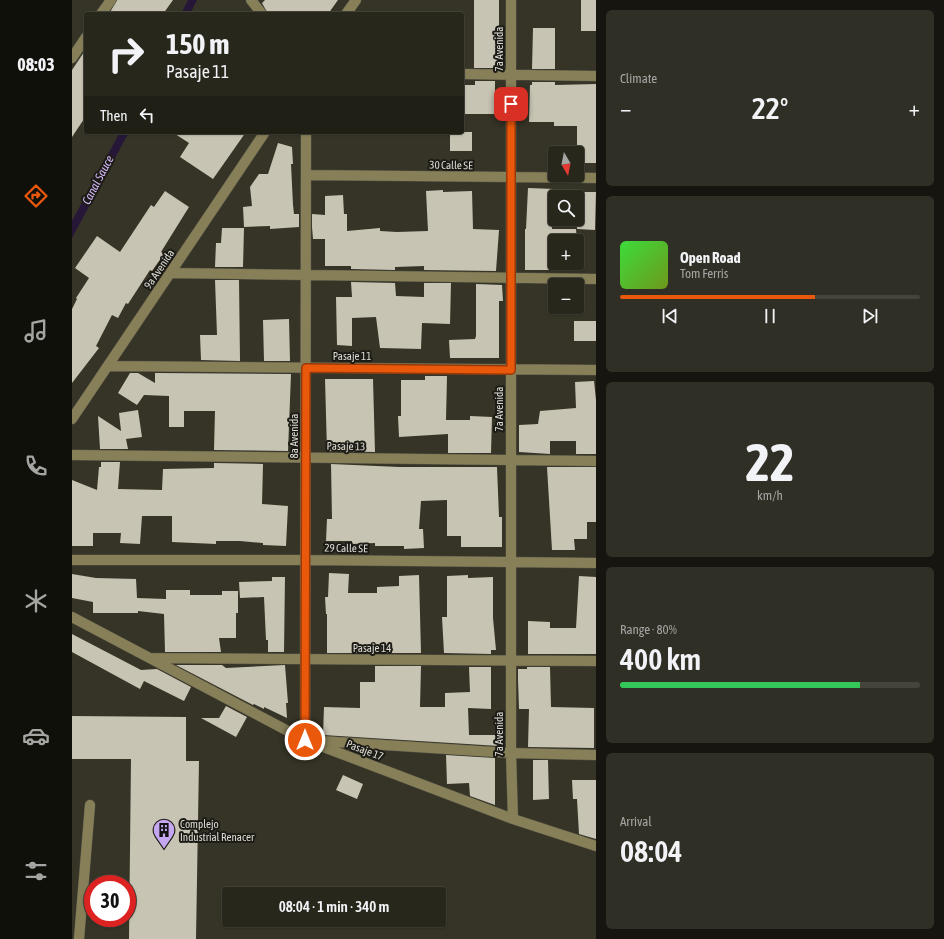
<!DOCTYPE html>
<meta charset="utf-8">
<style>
:root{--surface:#28271c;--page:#302f25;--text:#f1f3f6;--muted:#a5a5a3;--line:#44443b;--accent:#ea580c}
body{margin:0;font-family:"Asap Condensed",sans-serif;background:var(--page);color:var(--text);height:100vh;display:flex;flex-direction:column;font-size:15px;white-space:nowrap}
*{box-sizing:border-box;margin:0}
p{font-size:13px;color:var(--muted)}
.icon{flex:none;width:22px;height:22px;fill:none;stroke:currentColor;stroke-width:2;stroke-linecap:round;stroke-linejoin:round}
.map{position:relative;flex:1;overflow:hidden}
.side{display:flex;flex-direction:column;gap:10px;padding:10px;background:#16150f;width:348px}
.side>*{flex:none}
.top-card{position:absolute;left:12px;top:12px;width:380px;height:122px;border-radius:4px;box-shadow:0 1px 3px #0004,0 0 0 1px var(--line);background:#28271c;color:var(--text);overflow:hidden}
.needle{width:26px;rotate:170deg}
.tools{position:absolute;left:476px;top:146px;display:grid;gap:8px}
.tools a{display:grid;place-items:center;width:36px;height:36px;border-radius:4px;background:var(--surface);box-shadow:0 1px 3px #0004,0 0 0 1px var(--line);font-size:20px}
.speed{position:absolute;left:12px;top:875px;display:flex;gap:8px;font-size:20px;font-weight:700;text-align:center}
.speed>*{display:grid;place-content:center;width:52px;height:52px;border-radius:50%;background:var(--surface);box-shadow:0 1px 3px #0004,0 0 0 1px var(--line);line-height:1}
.speed .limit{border:6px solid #d22;background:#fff;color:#111}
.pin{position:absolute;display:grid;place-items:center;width:34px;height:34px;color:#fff;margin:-17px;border-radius:8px;box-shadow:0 2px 6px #0006}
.me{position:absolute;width:44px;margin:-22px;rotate:0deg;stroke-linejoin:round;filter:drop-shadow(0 0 3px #0008)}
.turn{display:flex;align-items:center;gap:14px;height:84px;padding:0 16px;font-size:18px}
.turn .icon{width:52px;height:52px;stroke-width:2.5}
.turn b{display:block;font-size:28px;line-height:34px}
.then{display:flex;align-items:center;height:38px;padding:0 16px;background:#0003;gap:8px;font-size:15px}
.big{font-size:30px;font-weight:600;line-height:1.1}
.side .tile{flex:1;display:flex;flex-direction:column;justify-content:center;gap:6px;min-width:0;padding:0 14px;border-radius:6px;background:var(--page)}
.side .dial{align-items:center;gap:0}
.dial b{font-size:52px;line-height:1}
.song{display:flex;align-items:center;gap:12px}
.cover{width:48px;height:48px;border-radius:6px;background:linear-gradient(135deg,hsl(120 70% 55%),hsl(80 70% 35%))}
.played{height:4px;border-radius:2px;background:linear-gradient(90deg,var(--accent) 65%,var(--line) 65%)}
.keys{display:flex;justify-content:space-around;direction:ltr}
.heat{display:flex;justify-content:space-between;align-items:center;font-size:22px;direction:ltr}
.charge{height:6px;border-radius:3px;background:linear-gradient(90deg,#34c759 80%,var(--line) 0)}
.trip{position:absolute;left:150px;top:887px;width:224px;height:40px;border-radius:4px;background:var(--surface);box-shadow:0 1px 3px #0004,0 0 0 1px var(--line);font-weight:600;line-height:40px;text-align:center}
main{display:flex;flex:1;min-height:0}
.tab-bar{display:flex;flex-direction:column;width:72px;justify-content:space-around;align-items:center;background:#10100b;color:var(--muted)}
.tab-bar .icon{width:28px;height:28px}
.tab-bar .on{color:var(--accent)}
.tab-bar b{font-size:18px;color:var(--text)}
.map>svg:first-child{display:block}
</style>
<main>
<nav class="tab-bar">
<b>08:03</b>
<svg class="icon on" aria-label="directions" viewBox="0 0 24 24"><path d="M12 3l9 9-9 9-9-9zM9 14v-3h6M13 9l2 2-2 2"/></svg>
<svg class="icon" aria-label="music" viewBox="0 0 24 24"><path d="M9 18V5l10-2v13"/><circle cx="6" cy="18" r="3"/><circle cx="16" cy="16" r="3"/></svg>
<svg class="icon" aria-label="phone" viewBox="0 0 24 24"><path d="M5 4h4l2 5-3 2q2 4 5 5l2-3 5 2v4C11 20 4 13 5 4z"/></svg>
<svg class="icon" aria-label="climate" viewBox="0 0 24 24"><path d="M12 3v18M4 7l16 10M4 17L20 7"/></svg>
<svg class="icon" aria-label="car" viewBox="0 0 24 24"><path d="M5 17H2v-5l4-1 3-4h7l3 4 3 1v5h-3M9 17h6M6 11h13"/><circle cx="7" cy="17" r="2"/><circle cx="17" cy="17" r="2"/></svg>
<svg class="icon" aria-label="filters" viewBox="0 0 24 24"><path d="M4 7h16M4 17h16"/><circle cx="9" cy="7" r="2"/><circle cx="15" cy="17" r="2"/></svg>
</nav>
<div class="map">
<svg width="524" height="939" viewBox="0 0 524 939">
<rect width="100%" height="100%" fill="#363426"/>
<path fill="#261739" d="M116 0H125L118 14H109Z
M48 132H57L0 238V221Z"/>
<path fill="#c7c4b3" d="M45 0H101L91 14H37Z
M193 0H266L256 14H196L190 3Z
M402 0H427V68H402Z
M509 0H524V31H509Z
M461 28H483V69H460Z
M14 49V116L0 137V70Z
M403 81H423V114H390V85H403Z
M460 82H483V85L524 84V163H509V147H505V126H482V122H457L458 85H460Z
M100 132H174L141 179 108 157 117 143Z
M378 132H400V151H378Z
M206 143 220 147 221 164H219L221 205 222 214H227V227L198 229V226L172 227 171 207 180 206 178 187 187 174H196Z
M456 188 482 189 480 229H504L505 241H483V263H505V270H453V229H454Z
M371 190V192L400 191 401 229 427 230 424 271 352 270V266L323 267V270L279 269V266H253V239H241L240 227V214L253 215V196L271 195 272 214H275V231L308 228V231L325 232 356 231 354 191Z
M93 191 117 207 89 252 92 254 80 271 78 270 56 304 54 303 46 318 40 315 24 346 27 348 0 383V309L5 299 4 298 17 278 3 268 25 236 48 252 79 205 82 207Z
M505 192H524L523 230 505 229Z
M150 228H172L171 267H143L144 243H149Z
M143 280H167L168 361 129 360 128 335H145Z
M279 282 323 283 324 296 352 297V283H379L378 324 350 323 349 349 308 348 304 317 280 318V346L265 345 264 297H280Z
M404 284 430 285 431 301H427V358H378L377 340 403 339 404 336Z
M217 319 218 361H192L191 320Z
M502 321H524V341H502Z
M58 373H66L83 383V373L219 374 216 451 142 450 143 411H112V427H97V396L72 395 65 405 46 393Z
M353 376H375L374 420H398V416L420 417 419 453H376V434L327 437 326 416H329V380H353Z
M253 379H301L303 452 255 451Z
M522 381 524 400V454H504V441H478V454L447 452V425L466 424 468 411 504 408 503 382Z
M66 410 70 437 54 439 56 449H28L26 416 49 431 47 413Z
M29 462H48L46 489 90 490 91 469 142 468V463L191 464 190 504 216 506 214 546 191 545V543L168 541H144V544L100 542V516H70L68 544 48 543 49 533H21V546H0V480L25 490 27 467H29Z
M259 464 327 467H425L427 517H430V547H389V536H375V500L349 501 347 529H351L352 548 332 549V546H303V543L280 544V541H254L255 519H260Z
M475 467H524V522H515V539H502L503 550H480Z
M257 573 277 574 276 593H305V587L327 586V576L347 575 349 653H255V614H254L253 597H256Z
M0 574 24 578 64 579 65 598 94 599V590H118V595H150V591H166V613H164V638H147L149 652H93L92 614 66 611V613H21V602L0 598Z
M396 575V578L421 577V618L424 650H419V654L372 653 370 617H375V576Z
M507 576 524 577V654H456V621L478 622V628H504Z
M200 577H213L212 652H196V640H194L192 597 168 598 167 582 200 581Z
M0 634 69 670 85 669 119 687 112 701 72 681 68 689 0 652Z
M104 665H150L154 668 213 665 216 703H214L215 718 192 707V709L182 704 181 705Z
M303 666H349L348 707H373V693L398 692 397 667H419V709L396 708 397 735H427V746L251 735 252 707 288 708V682H303Z
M455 667H478L479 707 522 708V748L456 747 457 709H447L446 679V669H455Z
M154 706 175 717 164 737 129 718H147Z
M0 716 114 717V761H127L124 939H57L59 759H0Z
M374 755 423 758V805L398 796 397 783 375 784Z
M461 760H476L477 799 461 800Z
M271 775 291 784 285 799 264 790Z
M500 780H524V839L507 834 505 799H501Z"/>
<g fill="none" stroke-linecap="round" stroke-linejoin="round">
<g stroke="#545346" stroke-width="11">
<path id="minor" d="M179 0 190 14
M439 0V753L441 819
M29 14 39 0
M274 14 284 0
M0 58 14 37
M390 74 524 76
M234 132 233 740 439 753 524 755
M234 175 524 178
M100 273 524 279
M36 366 524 370
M0 419 193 132
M0 455 524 461
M0 560H233L524 563
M0 617 233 740 441 819 524 846
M78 658 524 661
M7 939 18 805"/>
</g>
<use href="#minor" stroke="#867f58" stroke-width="10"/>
</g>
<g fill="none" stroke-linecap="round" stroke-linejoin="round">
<g stroke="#983908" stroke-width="10">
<path id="route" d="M233 740 234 368 439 370V104"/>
</g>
<use href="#route" stroke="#ea580c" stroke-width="7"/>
</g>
<defs>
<g id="building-pin" transform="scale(1.15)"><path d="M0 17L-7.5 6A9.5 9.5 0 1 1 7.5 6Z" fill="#c5a6f0" stroke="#1c1b15"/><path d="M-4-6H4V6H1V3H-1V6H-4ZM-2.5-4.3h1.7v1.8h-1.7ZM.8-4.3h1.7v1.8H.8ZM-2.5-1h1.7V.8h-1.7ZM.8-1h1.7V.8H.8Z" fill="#111"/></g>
</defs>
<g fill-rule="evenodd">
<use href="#building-pin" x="92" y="830"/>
</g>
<g text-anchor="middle" stroke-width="4" stroke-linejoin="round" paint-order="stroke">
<g font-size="11" fill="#dfded5" stroke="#1c1b15">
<text transform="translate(427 49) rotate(-90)" y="4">7a Avenida</text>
<text transform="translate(379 165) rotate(1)" y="4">30 Calle SE</text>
<text transform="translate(87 269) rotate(-56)" y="4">9a Avenida</text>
<text x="280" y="360">Pasaje 11</text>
<text transform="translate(427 409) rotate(-90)" y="4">7a Avenida</text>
<text transform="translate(222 436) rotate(-90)" y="4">8a Avenida</text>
<text transform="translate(274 446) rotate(1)" y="4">Pasaje 13</text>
<text transform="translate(274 548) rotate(1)" y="4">29 Calle SE</text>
<text x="300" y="652">Pasaje 14</text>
<text transform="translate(427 734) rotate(-90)" y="4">7a Avenida</text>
<text transform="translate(293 750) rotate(21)" y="4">Pasaje 17</text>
</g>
<g font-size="11" fill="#dfded5" stroke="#1c1b15" text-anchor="start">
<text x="108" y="828">Complejo<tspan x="108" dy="13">Industrial Renacer</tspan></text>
</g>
<g font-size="12" font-style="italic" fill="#d3b8fa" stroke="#1c1b15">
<text transform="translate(26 180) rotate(-62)" y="4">Canal Sauce</text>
</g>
</g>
</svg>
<div class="tools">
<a><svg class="needle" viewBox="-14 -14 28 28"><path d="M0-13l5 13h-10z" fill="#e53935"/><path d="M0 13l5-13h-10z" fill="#a5a5a3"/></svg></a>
<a><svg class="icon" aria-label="search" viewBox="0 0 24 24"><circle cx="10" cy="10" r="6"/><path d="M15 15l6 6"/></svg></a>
<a>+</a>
<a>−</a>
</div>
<div class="speed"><div class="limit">30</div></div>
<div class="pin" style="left:439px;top:104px;background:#d93025"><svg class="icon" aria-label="arrive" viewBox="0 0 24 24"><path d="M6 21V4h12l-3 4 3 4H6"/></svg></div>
<svg class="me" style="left:233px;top:740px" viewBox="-20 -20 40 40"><circle r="17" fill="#ea580c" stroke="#fff" stroke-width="3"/><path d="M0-11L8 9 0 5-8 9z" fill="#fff"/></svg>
<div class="trip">08:04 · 1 min · 340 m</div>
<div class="top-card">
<div class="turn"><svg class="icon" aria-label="right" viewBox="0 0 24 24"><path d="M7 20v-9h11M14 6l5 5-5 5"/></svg><div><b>150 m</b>Pasaje 11</div></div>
<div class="then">Then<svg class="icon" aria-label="left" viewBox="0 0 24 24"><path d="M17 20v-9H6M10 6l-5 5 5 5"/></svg></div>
</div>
</div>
<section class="side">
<div class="tile"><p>Climate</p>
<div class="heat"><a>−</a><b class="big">22°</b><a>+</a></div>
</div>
<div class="tile">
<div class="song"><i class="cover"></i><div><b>Open Road</b><p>Tom Ferris</p></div></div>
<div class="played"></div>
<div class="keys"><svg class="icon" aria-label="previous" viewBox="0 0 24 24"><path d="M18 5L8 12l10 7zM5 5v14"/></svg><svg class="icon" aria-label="pause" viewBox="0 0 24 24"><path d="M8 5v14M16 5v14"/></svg><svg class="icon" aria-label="next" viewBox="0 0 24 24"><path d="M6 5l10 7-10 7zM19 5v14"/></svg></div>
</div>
<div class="tile dial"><b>22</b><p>km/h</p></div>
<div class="tile"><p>Range · 80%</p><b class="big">400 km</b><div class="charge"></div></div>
<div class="tile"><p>Arrival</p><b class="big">08:04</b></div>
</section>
</main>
